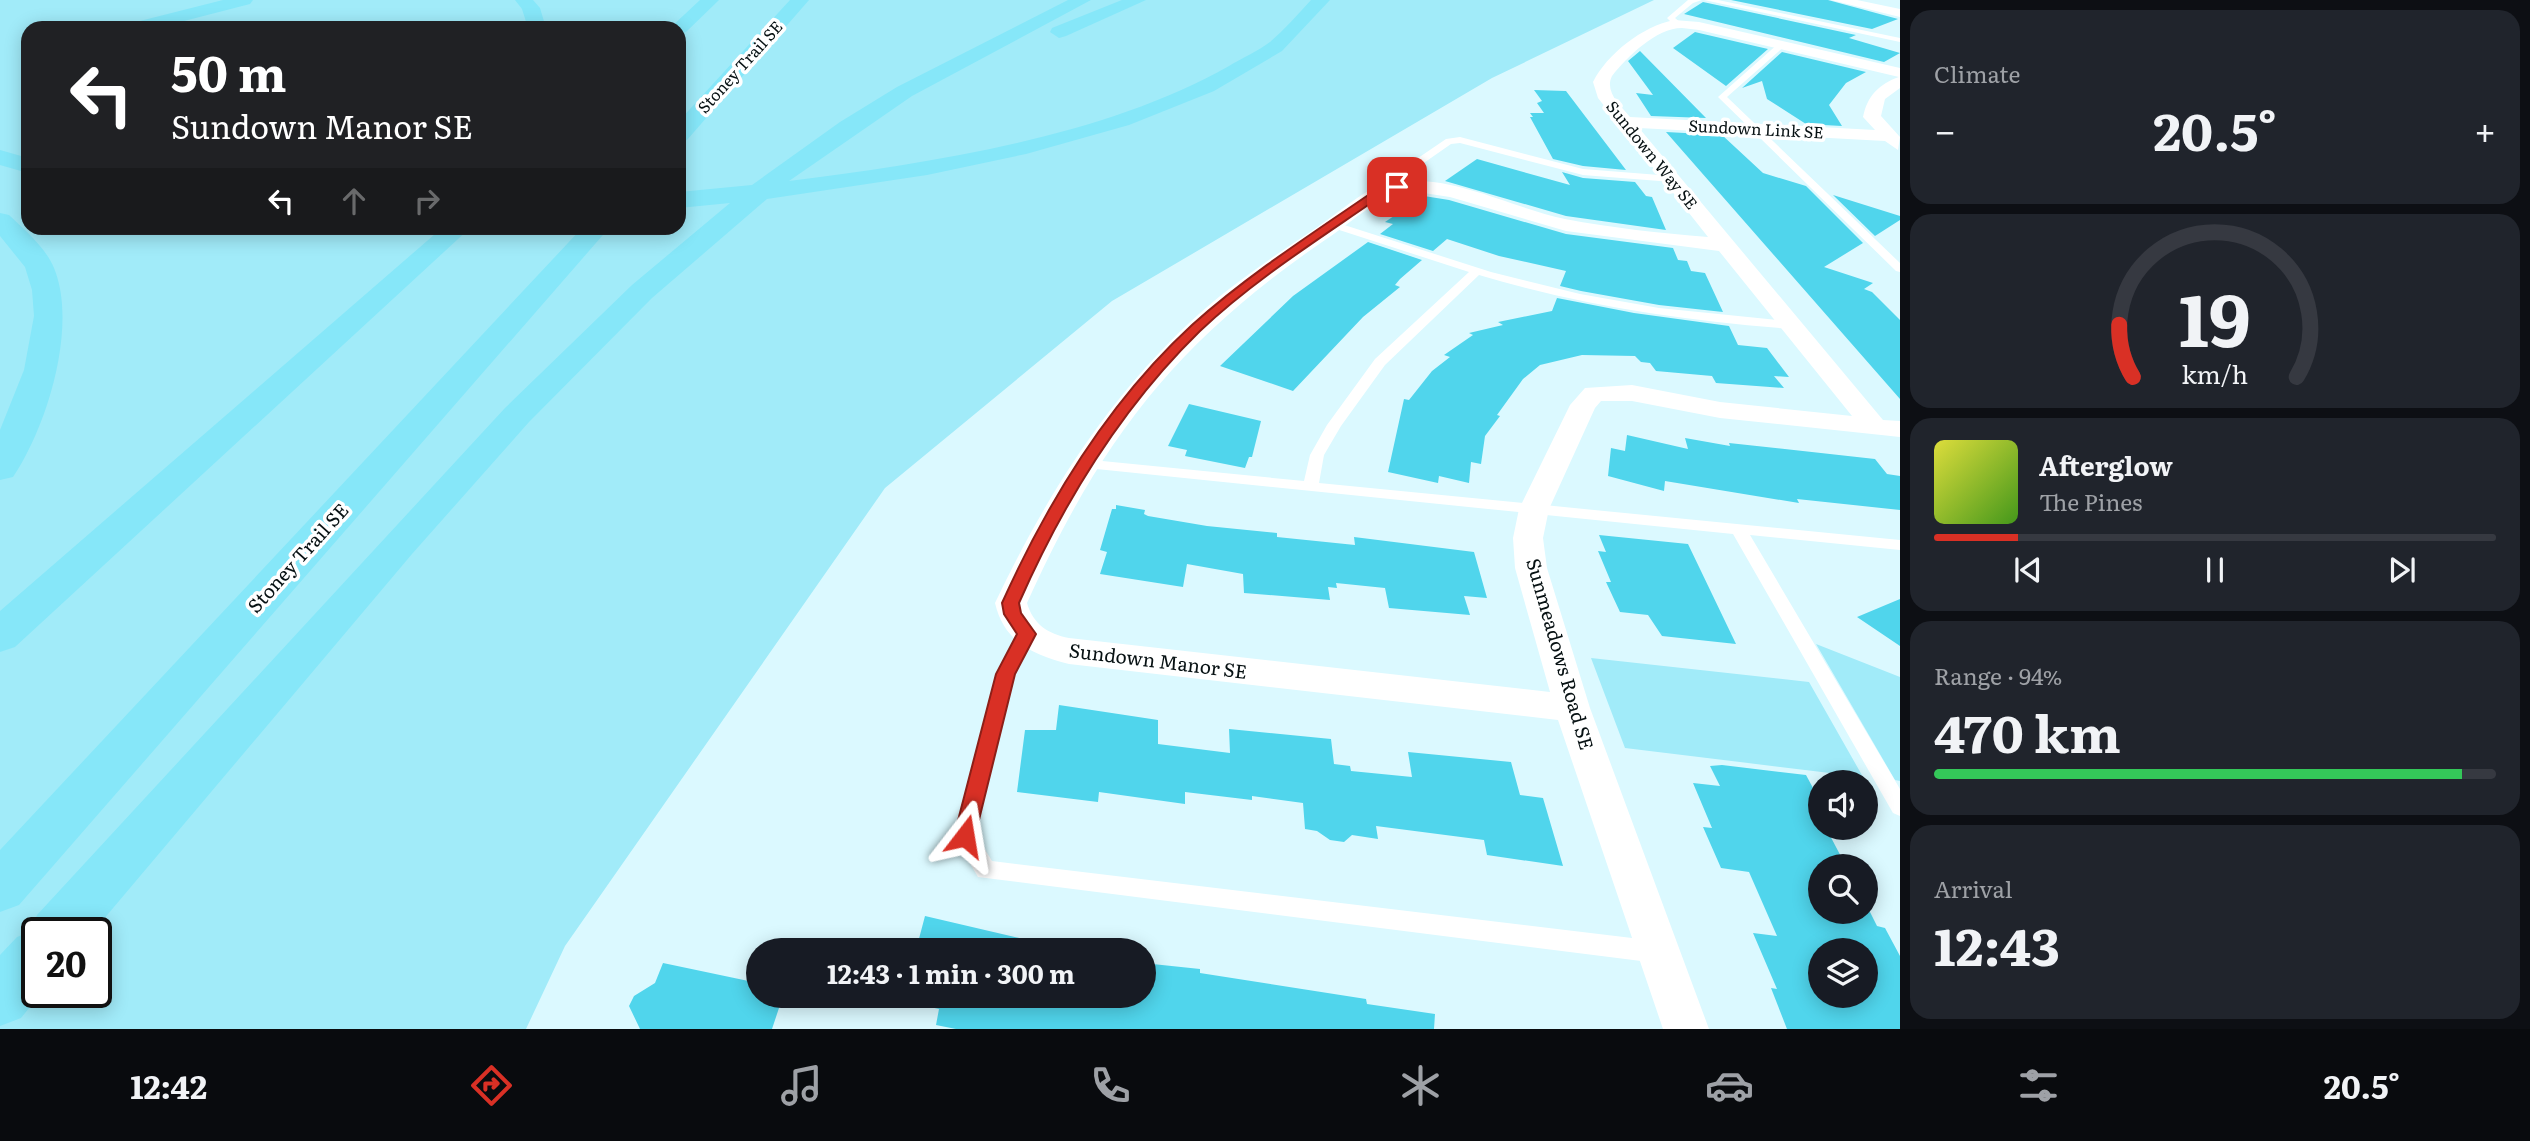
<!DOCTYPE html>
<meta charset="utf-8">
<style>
:root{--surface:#171b24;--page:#20242c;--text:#f1f3f6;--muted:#9ea1a6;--line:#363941;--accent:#d93025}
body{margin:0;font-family:Literata,serif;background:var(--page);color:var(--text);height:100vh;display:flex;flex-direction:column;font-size:26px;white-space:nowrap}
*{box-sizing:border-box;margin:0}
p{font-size:23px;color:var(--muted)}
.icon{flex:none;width:38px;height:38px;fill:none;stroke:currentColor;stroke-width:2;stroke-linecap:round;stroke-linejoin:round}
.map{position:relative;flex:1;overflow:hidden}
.sheet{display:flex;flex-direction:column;gap:10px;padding:10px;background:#0d0f14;width:630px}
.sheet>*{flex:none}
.guide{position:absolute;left:21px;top:21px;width:665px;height:214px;border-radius:21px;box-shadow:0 4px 18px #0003;background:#202124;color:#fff;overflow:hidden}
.controls{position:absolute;left:1808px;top:770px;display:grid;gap:14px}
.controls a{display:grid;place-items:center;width:70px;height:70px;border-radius:50%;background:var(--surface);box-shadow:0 4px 18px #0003;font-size:35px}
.speed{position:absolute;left:21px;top:917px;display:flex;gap:14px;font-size:35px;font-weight:700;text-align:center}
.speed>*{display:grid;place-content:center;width:91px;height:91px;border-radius:50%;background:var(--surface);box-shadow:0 4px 18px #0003;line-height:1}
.speed .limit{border:4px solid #111;border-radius:10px;background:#fff;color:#111}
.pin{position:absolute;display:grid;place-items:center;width:60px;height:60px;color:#fff;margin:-30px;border-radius:14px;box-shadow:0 4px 10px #0006}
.me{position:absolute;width:77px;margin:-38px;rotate:14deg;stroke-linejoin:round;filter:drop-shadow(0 0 5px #0008)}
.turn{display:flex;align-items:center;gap:24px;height:147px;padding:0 35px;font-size:32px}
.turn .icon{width:91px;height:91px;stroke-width:2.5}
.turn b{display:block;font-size:49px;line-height:60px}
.lanes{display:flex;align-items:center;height:66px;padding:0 35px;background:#0003;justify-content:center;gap:35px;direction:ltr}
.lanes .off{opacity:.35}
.big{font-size:52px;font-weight:700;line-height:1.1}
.sheet .widget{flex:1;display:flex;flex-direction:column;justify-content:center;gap:10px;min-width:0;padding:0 24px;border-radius:21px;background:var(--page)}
.sheet .dial{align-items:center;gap:0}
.dial svg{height:182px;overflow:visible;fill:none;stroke:var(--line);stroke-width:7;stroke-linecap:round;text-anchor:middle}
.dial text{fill:var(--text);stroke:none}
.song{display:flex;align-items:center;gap:21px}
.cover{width:84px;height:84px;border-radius:10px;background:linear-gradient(135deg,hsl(60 70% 55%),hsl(100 70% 35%))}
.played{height:7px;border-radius:4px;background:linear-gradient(90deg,var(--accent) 15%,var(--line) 15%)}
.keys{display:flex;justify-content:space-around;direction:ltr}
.heat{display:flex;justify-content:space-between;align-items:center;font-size:38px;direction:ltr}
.charge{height:10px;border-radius:5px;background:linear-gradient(90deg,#34c759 94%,var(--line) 0)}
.trip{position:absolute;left:746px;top:938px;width:410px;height:70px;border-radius:35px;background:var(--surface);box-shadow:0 4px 18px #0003;font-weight:700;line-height:70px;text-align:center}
.dock{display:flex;height:112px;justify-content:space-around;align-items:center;background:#090b0e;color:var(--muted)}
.dock .icon{width:49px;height:49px}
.dock .active{color:var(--accent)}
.dock b{font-size:32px;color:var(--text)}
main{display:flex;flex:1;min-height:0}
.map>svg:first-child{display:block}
</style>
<main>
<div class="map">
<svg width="1900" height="1029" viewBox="0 0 1900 1029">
<rect width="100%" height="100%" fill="#dbf9ff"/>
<path fill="#a1ebf9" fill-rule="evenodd" d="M0 0H1654L1492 78 1112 301 885 488 565 946 526 1029H0ZM28 28H679V228H28ZM37 933H96V992H37Z
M1816 644 1900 677V781L1895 780Z
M1591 658 1809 682 1863 777 1625 748Z"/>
<path fill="#50d5ec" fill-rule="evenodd" d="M1731 0H1828L1898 19 1872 29Z
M1703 2 1856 35 1849 38 1900 53 1884 62 1684 14Z
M1695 32 1699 33 1768 49 1726 86 1673 48Z
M1640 51 1706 118 1651 116 1636 93 1653 95 1628 61Z
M1782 52 1866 72 1846 83 1829 105 1842 126 1806 124 1767 99 1762 81 1742 88Z
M1534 90 1566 91 1626 170 1583 166 1553 159 1530 117H1533L1530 113H1544L1537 103 1542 101Z
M1666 132 1722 135 1763 173 1806 186 1863 243 1824 267 1873 283 1864 289 1872 292 1900 320V399Z
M1477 159 1570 185 1562 172 1583 178 1635 182 1646 196 1652 197 1666 230 1566 216 1445 181Z
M1833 195 1900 216V220L1875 236Z
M1424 196 1449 200 1566 234 1673 248 1678 260 1687 261 1691 271 1705 273 1723 312 1659 305 1581 291 1560 286 1566 271 1499 256 1447 239 1433 251 1380 234 1393 224 1385 222Z
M1368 242 1422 260 1400 279 1395 285 1400 287 1363 317 1293 391 1220 366 1293 296Z
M1557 298 1634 313 1729 326 1738 345 1767 348 1789 377 1774 376 1784 388 1716 383 1712 376 1656 371 1650 363 1641 362 1635 356 1582 355 1540 365 1523 379 1497 415 1500 416 1485 436 1481 464 1471 462 1469 483 1439 476 1438 483 1388 472 1404 399 1409 400 1432 371 1450 357 1444 355 1473 335 1469 333 1503 325 1498 322 1552 311Z
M1189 404 1261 421 1252 457H1249L1245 468 1185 456 1187 450 1168 446Z
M1627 435 1688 449 1685 438 1730 446 1729 443 1875 459 1887 474 1900 476V510L1797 499 1799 503 1665 481 1664 491 1608 476 1611 448 1625 451Z
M1116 505 1145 510 1144 514 1148 516 1207 526 1277 533V537L1355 545 1354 537 1474 552 1487 598 1464 596 1470 615 1389 608 1385 588 1336 583 1337 588 1328 587 1330 600 1244 593 1243 574 1187 564 1183 587 1100 574 1107 552 1100 550 1112 509H1116Z
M1599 535 1688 544 1736 644 1662 636 1648 615 1620 612 1606 582H1611L1598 551 1606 552Z
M1900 599V646L1857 617Z
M1059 705 1158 720V744L1230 753 1229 729 1331 739 1334 764 1350 766 1351 771 1412 777 1408 752 1511 762 1520 795 1543 798 1563 866 1487 855 1484 840 1376 826 1378 839 1352 835 1344 842 1330 840 1317 831 1305 829 1303 803 1252 796V800L1185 792V804L1099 792 1098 802 1017 792 1025 730H1056Z
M1722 765 1806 775 1820 801V828H1826L1846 866H1820V912H1866V904L1877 926 1885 928 1900 956V1029H1787L1771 988 1777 989 1753 933 1777 936 1749 872 1721 868 1703 827 1712 828 1693 783 1720 786 1710 766ZM1820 950H1866V996H1820Z
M925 916 1028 940 1081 950H916Z
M663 963 758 983V996H783L772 1029H640L629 1006 634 996 655 983Z
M1143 963 1200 969V973L1366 999 1367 1004 1435 1014 1434 1029H956L936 1025 939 1009 903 1001 904 996H1143Z"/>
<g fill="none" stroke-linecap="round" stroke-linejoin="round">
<path fill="#fff" fill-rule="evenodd" d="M1688 0H1702L1693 3 1675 18 1682 24 1675 26 1667 18Z
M1704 0H1718L1900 38V42Z
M1779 43 1786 45 1727 97 1900 263V272L1896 271 1718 97Z
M1460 137 1583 169 1672 176 1677 179 1672 182 1583 175 1460 143 1451 144 1408 174 1413 186 1404 188 1398 173 1399 171 1446 139Z
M1330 223H1338L1491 272 1580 294 1659 308 1796 322V328L1792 329C1685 321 1582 306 1479 275L1385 365 1341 426 1324 455 1319 483 1900 540V550L1750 535 1900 789V816L1893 813 1733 534 1077 467 1075 464 1077 461 1082 459 1304 481 1310 455 1327 425 1375 359 1469 272 1330 227Z
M1027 628 1033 629 1036 634 1014 674 976 835 992 861 1657 941 1665 944 1669 952 1665 960 1657 963 978 877 954 836 996 674 1021 629Z"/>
<path fill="#fff" fill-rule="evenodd" d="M1831 0H1857L1900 9V17Z
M1674 20 1699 22 1900 68V88L1885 99 1881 116 1900 137 1898 150 1885 141 1639 128 1883 420 1900 421V437L1720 418 1632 401H1601L1595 408 1549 509 1543 538 1547 568 1590 708 1709 1029H1663L1558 720 1069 664C1033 655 1004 642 995 603 1044 500 1104 403 1188 324 1227 287 1271 258 1316 228 1335 215 1352 200 1373 188 1436 164 1503 206 1565 219 1612 228 1660 233 1708 237L1598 98 1593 82C1607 54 1643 26 1674 20ZM1682 28 1699 30 1899 77C1879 84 1867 96 1863 117L1875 130 1630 117C1621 106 1604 92 1612 76 1627 57 1656 28 1682 28ZM1417 192 1450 197 1566 231 1719 251 1852 416 1720 402 1632 385 1585 388 1570 405 1519 509 1513 538 1515 568 1550 692 1069 638C1048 634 1033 624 1027 603 1101 439 1176 342 1325 240 1356 220 1378 193 1417 192Z"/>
<path fill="#86e7f9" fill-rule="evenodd" d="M223 0H253L250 4 157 28H126L128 24Z
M515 0H533L540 8 546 28H528L522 9Z
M700 0H719L686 32 679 34V28H670Z
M790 0H809L687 140 679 142V121Z
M1068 0H1091L912 96 789 181C931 163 1104 137 1229 66 1242 58 1258 51 1270 42 1285 29 1298 14 1311 0H1330L1282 51 1214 91 1129 125 1026 154 927 175 767 199 652 298 529 422 412 554 92 933H37V992H42L21 1018 0 1026V955L17 937 30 932 37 915 505 408 632 285 730 203 679 208V192L752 185 840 122 897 87Z
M1122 0H1146L1066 36 1059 38 1050 32 1052 28Z
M0 150 28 158V173L0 165Z
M0 213 9 215C26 231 45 247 54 268 78 326 47 427 13 477L0 480V430L24 370 34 316 32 290 25 267 0 236Z
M442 228H470L15 647 0 652V611Z
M582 228H609L19 905 0 912V850Z"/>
</g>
<path fill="#d93025" stroke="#8d1f18" stroke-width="2" d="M1397 184 1401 185V189L1387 192C1324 236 1256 278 1200 331 1120 409 1063 503 1019 603L1021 613 1036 634 1015 674 975 836 972 843 965 846 957 843 954 836 996 674 1017 634 1004 614 1002 603C1048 501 1108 402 1192 325 1250 273 1316 231 1380 187Z"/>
<g text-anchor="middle" stroke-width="7" stroke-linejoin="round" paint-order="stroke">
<g font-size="16" fill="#071113" stroke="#fff">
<text transform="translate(740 67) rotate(-48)" y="6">Stoney Trail SE</text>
<text transform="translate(1756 129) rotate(3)" y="6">Sundown Link SE</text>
<text transform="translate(1652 155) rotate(51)" y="6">Sundown Way SE</text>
</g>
<g font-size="19" fill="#071113" stroke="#fff">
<text transform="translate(298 558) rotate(-48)" y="7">Stoney Trail SE</text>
<text transform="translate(1560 654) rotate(74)" y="7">Sunmeadows Road SE</text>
<text transform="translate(1158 661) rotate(7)" y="7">Sundown Manor SE</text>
</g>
</g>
</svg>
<div class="controls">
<a><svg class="icon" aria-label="sound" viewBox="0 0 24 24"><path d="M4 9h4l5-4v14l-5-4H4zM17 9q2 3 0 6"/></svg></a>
<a><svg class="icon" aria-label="search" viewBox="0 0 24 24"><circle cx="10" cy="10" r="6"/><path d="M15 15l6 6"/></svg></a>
<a><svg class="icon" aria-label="layers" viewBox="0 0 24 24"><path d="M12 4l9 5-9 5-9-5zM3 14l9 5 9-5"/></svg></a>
</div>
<div class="speed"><div class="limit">20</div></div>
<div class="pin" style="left:1397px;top:187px;background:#d93025"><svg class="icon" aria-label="arrive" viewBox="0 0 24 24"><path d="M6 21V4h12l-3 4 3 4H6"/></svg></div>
<svg class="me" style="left:965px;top:836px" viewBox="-20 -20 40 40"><path d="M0-17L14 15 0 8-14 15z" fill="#d93025" stroke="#fff" stroke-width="4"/></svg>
<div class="trip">12:43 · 1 min · 300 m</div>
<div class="guide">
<div class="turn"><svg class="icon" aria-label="left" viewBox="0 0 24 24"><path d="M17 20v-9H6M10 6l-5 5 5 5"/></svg><div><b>50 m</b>Sundown Manor SE</div></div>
<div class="lanes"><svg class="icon" aria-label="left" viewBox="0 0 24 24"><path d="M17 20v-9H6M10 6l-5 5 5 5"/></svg><svg class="icon off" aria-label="ahead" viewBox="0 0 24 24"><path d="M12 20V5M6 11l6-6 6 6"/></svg><svg class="icon off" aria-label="right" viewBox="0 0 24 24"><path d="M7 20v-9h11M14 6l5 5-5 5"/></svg></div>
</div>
</div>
<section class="sheet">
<div class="widget"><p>Climate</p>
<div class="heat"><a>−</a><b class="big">20.5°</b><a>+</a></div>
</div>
<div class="widget dial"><svg viewBox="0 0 100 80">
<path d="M14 69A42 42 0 1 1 86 69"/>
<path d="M14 69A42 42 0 0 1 8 46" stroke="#d93025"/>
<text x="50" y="56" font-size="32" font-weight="700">19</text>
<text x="50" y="72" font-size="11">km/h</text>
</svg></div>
<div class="widget">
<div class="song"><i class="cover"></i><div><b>Afterglow</b><p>The Pines</p></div></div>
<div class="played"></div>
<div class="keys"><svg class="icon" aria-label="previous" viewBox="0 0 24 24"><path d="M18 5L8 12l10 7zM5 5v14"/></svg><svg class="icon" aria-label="pause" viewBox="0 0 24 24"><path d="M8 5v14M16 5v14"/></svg><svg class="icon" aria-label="next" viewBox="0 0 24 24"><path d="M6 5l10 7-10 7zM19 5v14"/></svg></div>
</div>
<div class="widget"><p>Range · 94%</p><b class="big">470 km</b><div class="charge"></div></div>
<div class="widget"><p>Arrival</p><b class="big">12:43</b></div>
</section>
</main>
<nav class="dock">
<b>12:42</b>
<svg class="icon active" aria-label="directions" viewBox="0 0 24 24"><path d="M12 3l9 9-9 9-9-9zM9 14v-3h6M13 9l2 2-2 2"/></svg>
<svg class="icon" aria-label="music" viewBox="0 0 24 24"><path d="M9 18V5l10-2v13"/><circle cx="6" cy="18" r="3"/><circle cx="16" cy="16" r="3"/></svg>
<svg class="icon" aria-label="phone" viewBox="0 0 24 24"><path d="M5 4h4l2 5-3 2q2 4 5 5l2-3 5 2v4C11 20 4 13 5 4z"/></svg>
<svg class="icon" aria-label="climate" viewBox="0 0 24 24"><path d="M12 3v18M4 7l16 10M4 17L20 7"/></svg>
<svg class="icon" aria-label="car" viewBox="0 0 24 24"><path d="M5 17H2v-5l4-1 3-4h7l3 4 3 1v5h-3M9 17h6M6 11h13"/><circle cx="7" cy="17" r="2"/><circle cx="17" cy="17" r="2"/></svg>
<svg class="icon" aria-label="filters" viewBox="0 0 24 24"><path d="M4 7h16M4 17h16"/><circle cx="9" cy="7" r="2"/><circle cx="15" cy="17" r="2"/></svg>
<b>20.5°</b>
</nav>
